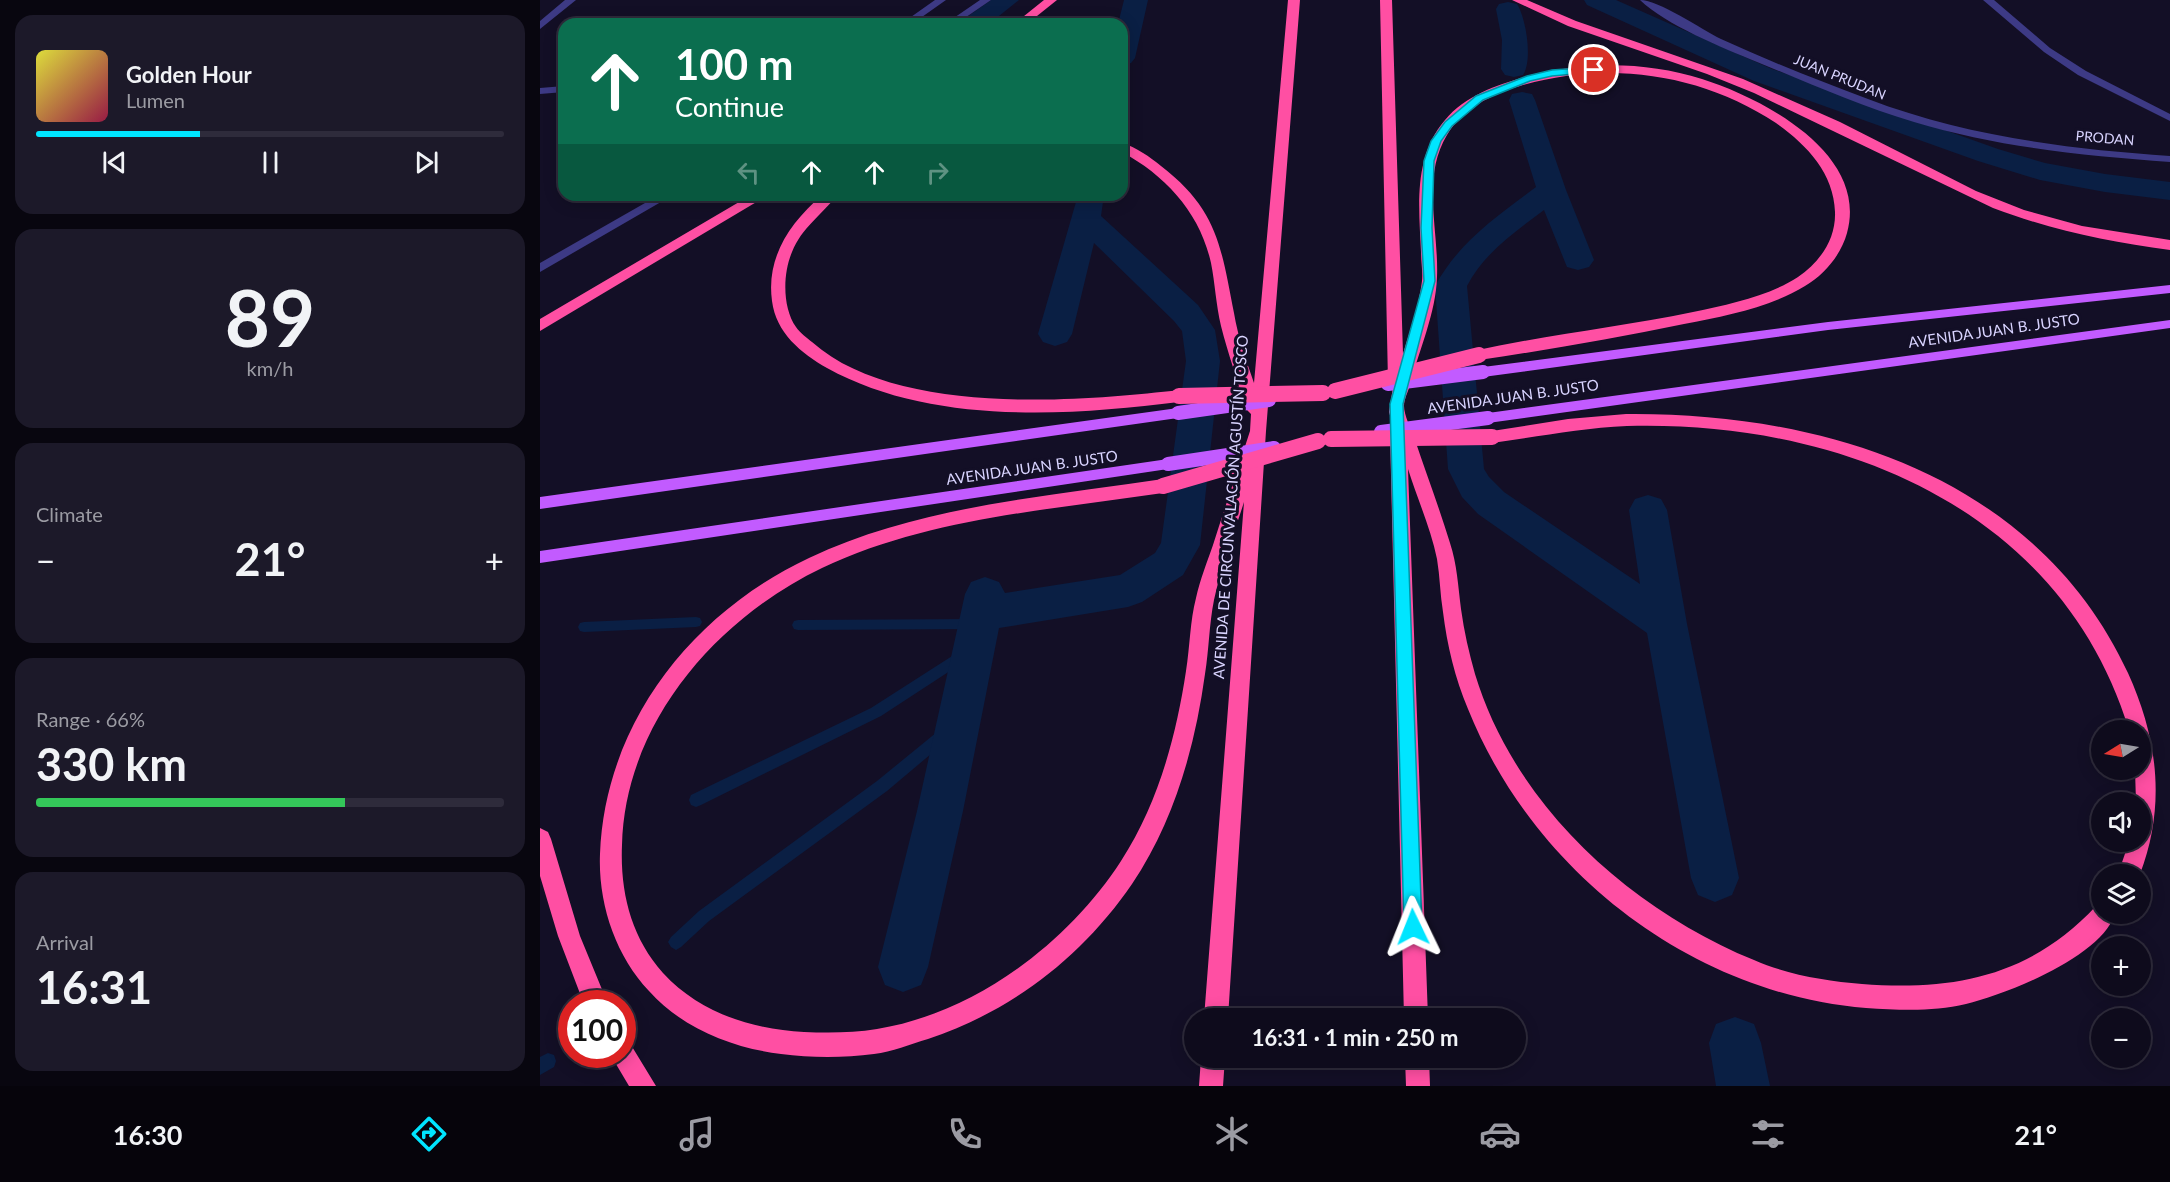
<!DOCTYPE html>
<meta charset="utf-8">
<style>
:root{--surface:#0e0b1c;--page:#1c1929;--text:#f1f3f6;--muted:#9b9ba3;--line:#2e2b3b;--accent:#00e5ff}
body{margin:0;font-family:Lato,sans-serif;background:var(--page);color:var(--text);height:100vh;display:flex;flex-direction:column;font-size:22px;white-space:nowrap}
*{box-sizing:border-box;margin:0}
p{font-size:20px;color:var(--muted)}
.icon{flex:none;width:33px;height:33px;fill:none;stroke:currentColor;stroke-width:2;stroke-linecap:round;stroke-linejoin:round}
.map{position:relative;flex:1;overflow:hidden}
.panel{display:flex;flex-direction:column;gap:15px;padding:15px;background:#08060f;width:540px}
.panel>*{flex:none}
.top-card{position:absolute;left:18px;top:18px;width:570px;height:183px;border-radius:18px;box-shadow:0 3px 15px #0003,0 0 0 2px var(--line);background:#0b6e4f;color:#fff;overflow:hidden}
.needle{width:39px;rotate:259deg}
.fabs{position:absolute;left:1551px;top:720px;display:grid;gap:12px}
.fabs a{display:grid;place-items:center;width:60px;height:60px;border-radius:50%;background:var(--surface);box-shadow:0 3px 15px #0003,0 0 0 2px var(--line);font-size:30px}
.speed{position:absolute;left:18px;top:990px;display:flex;gap:12px;font-size:30px;font-weight:700;text-align:center}
.speed>*{display:grid;place-content:center;width:78px;height:78px;border-radius:50%;background:var(--surface);box-shadow:0 3px 15px #0003,0 0 0 2px var(--line);line-height:1}
.speed .limit{border:9px solid #d22;background:#fff;color:#111}
.pin{position:absolute;display:grid;place-items:center;width:51px;height:51px;color:#fff;margin:-26px;border:3px solid #fff;border-radius:50%;box-shadow:0 2px 6px #0007}
.me{position:absolute;width:66px;margin:-33px;rotate:358deg;stroke-linejoin:round;filter:drop-shadow(0 0 4px #0008)}
.turn{display:flex;align-items:center;gap:21px;height:126px;padding:0 18px;font-size:27px}
.turn .icon{width:78px;height:78px;stroke-width:2.5}
.turn b{display:block;font-size:42px;line-height:51px}
.lanes{display:flex;align-items:center;height:57px;padding:0 18px;background:#0003;justify-content:center;gap:30px;direction:ltr}
.lanes .off{opacity:.35}
.big{font-size:45px;font-weight:700;line-height:1.1}
.panel .card{flex:1;display:flex;flex-direction:column;justify-content:center;gap:9px;min-width:0;padding:0 21px;border-radius:18px;background:var(--page)}
.panel .dial{align-items:center;gap:0}
.dial b{font-size:78px;line-height:1}
.song{display:flex;align-items:center;gap:18px}
.cover{width:72px;height:72px;border-radius:9px;background:linear-gradient(135deg,hsl(60 70% 55%),hsl(340 70% 35%))}
.played{height:6px;border-radius:3px;background:linear-gradient(90deg,var(--accent) 35%,var(--line) 35%)}
.keys{display:flex;justify-content:space-around;direction:ltr}
.heat{display:flex;justify-content:space-between;align-items:center;font-size:33px;direction:ltr}
.charge{height:9px;border-radius:4px;background:linear-gradient(90deg,#34c759 66%,var(--line) 0)}
.trip{position:absolute;left:644px;top:1008px;width:342px;height:60px;border-radius:30px;background:var(--surface);box-shadow:0 3px 15px #0003,0 0 0 2px var(--line);font-weight:700;line-height:60px;text-align:center}
.tab-bar{display:flex;height:96px;justify-content:space-around;align-items:center;background:#06040b;color:var(--muted)}
.tab-bar .icon{width:42px;height:42px}
.tab-bar .selected{color:var(--accent)}
.tab-bar b{font-size:27px;color:var(--text)}
main{display:flex;flex:1;min-height:0}
.map>svg:first-child{display:block}
</style>
<main>
<section class="panel">
<div class="card">
<div class="song"><i class="cover"></i><div><b>Golden Hour</b><p>Lumen</p></div></div>
<div class="played"></div>
<div class="keys"><svg class="icon" aria-label="previous" viewBox="0 0 24 24"><path d="M18 5L8 12l10 7zM5 5v14"/></svg><svg class="icon" aria-label="pause" viewBox="0 0 24 24"><path d="M8 5v14M16 5v14"/></svg><svg class="icon" aria-label="next" viewBox="0 0 24 24"><path d="M6 5l10 7-10 7zM19 5v14"/></svg></div>
</div>
<div class="card dial"><b>89</b><p>km/h</p></div>
<div class="card"><p>Climate</p>
<div class="heat"><a>−</a><b class="big">21°</b><a>+</a></div>
</div>
<div class="card"><p>Range · 66%</p><b class="big">330 km</b><div class="charge"></div></div>
<div class="card"><p>Arrival</p><b class="big">16:31</b></div>
</section>
<div class="map">
<svg width="1630" height="1086" viewBox="0 0 1630 1086">
<rect width="100%" height="100%" fill="#130f26"/>
<g fill="none" stroke-linecap="round" stroke-linejoin="round">
<path fill="#0a1f44" fill-rule="evenodd" d="M156 617 160 618 162 622 160 626 156 627 44 632 40 631 38 627 40 623 44 622Z
M439 619 443 620 445 624 443 628 439 629 258 630 254 629 252 625 254 621 258 620Z
M434 642 439 644 440 648 439 652 341 716 161 805 156 807 151 805 149 800 151 795 331 708Z
M418 717 423 719 425 723 423 727 347 791 169 921 141 947 136 950 131 947 128 942 131 937 159 911 337 781 413 719Z
M8 1053 14 1055 16 1061 14 1067 0 1075V1057Z"/>
<path fill="#0a1f44" fill-rule="evenodd" d="M451 0H479L449 24H421L424 19Z
M584 0H608L595 58 591 63 582 66V24H578Z
M1044 0H1076L1232 69 1458 149 1505 163 1565 174 1630 182V200L1565 192 1500 180 1438 161 1214 81 1047 5Z
M968 2 977 4C986 18 993 60 983 75L974 77 965 75 961 69 962 40 956 9 959 4Z
M982 92 992 94 995 100 1026 190 1054 260 1049 267 1038 270 1027 267 1004 210C975 232 944 253 927 286L944 469 949 477 964 492 1100 584 1089 510 1095 499 1108 495 1121 499 1127 510 1147 624 1199 878 1192 895 1175 902 1158 895 1151 878 1107 633 938 514 922 497 908 469 895 286C919 242 956 217 996 187L969 100 972 94Z
M538 195H564L561 216 658 305 675 330 680 361 660 545 643 575 602 602 588 607 459 628 423 811 388 967 381 985 363 992 345 985 338 967 377 811 425 594 431 582 445 577 459 582 465 593 580 575 615 553 621 543 646 361 642 331 634 321 554 243 532 334 527 342 515 346 503 342 498 334Z
M1195 1017 1214 1024 1221 1043 1230 1086H1176L1169 1043 1176 1024Z"/>
<path fill="#3d3a85" fill-rule="evenodd" d="M25 0H36L0 29V21Z
M395 0H406L372 24H361Z
M440 0H451L416 24H405Z
M1100 0C1119 0 1161 29 1181 39 1229 61 1279 81 1328 99 1425 136 1527 149 1630 156V162C1544 156 1457 147 1374 122 1320 106 1269 83 1217 62 1183 48 1126 25 1100 0Z
M1443 0H1454L1510 48 1546 71 1630 114V121L1538 75 1504 52Z
M24 86V92L0 94V88Z
M119 195H133L0 272V263Z"/>
<path fill="#c25bff" fill-rule="evenodd" d="M1630 285V293L1288 330 943 377 936 372 943 367 1288 322Z
M1630 320V328L948 423 941 418 948 413Z
M638 408 645 413 638 418 0 509V497Z
M628 459 635 464 628 469 0 563V551Z"/>
<path fill="#ff4fa3" fill-rule="evenodd" d="M504 0H517L487 24H474Z
M748 0H760L726 431 688 1018H664L704 502C694 534 681 567 674 600 669 625 669 650 665 674 655 747 634 822 592 884 542 957 472 1011 388 1039 370 1044 352 1052 334 1054 304 1058 271 1058 241 1054 192 1048 142 1028 109 991 75 955 58 903 60 854 65 723 152 613 269 558 379 506 504 497 623 479L629 481 632 486 629 491 623 493C509 510 388 518 282 568 176 619 85 723 82 845 80 892 91 937 123 973 160 1013 211 1029 264 1032 288 1033 313 1033 337 1029 435 1013 528 943 581 861 618 804 636 737 646 671 650 646 650 621 656 598 660 580 667 562 673 545 685 507 698 469 710 431L711 414 706 409C698 381 688 354 681 326 676 305 675 283 671 263 660 213 626 176 582 152V143C596 147 610 157 621 166 678 210 681 247 694 313 698 337 706 360 714 383Z
M840 0H852L863 354C870 330 879 306 882 281 883 272 881 262 881 252 879 207 873 157 905 120 925 96 956 85 985 77 1043 61 1105 61 1162 79 1222 98 1329 153 1307 233 1301 255 1284 275 1265 286 1229 308 1185 316 1144 324 1076 338 1008 350 939 360L933 359 931 355 933 351C1006 335 1080 327 1153 312 1189 304 1227 297 1258 277 1280 262 1296 239 1295 212 1294 173 1266 144 1236 123 1161 73 1066 60 980 86 952 94 922 109 907 135 881 178 899 230 897 277 896 313 879 350 870 385 868 392 864 399 864 406 864 415 871 429 874 437 886 473 899 507 910 543 917 564 918 586 921 609 924 631 929 653 935 674 975 806 1090 909 1214 960 1248 975 1286 981 1322 984 1414 991 1491 976 1556 906L1562 904V914H1575C1561 957 1467 994 1426 1004 1393 1012 1359 1010 1326 1008 1151 994 993 871 928 709 915 678 907 645 903 612 900 594 900 577 897 559 891 529 877 498 868 469L888 1018H864L850 434 854 429 849 412 853 387 848 382Z
M972 0H987L1036 21 1203 79 1300 122 1436 191 1484 210 1542 226 1630 240V250C1569 242 1511 230 1453 208L1214 93 1167 74 1028 26Z
M211 195H228L0 331V319Z
M282 195H297C282 215 262 227 252 252 243 273 242 307 256 327 260 333 267 338 272 342 355 416 537 402 639 390L645 392 647 396 645 400 639 402C527 416 390 425 287 368 261 353 236 333 232 301 226 257 250 223 282 195Z
M1086 414C1286 412 1498 478 1588 673 1618 739 1626 806 1600 874H1578L1589 842H1600V802H1596L1595 770H1600V730H1589C1522 510 1302 420 1087 426 1041 428 997 437 952 443L946 441 944 437 946 433 952 431 1028 419Z
M0 828 8 832 11 839 40 936 68 1004H44L18 936 0 876Z
M82 1042 91 1045 116 1086H89L70 1054H82Z
M661 1058H685L683 1086H659Z
M865 1058H889L890 1086H866Z"/>
<path stroke="#c25bff" stroke-width="14" d="M848 384 943 372
M638 413 729 400
M841 432 948 418
M628 464 734 448"/>
<path stroke="#ff4fa3" stroke-width="16" d="M795 391 939 355
M639 396 783 393
M791 439 952 437
M623 486 778 441"/>
</g>
<path fill="#00e5ff" stroke="#0095a6" stroke-width="1.5" d="M1054 67 1059 70 1057 72 1012 76 990 81 943 100 912 126 901 141 894 161 892 228 895 281 863 404 882 927 879 933 873 936 867 933 864 927 850 404 884 281 881 228 884 161 891 141 905 122 936 96 987 76 1012 70Z"/>
<g text-anchor="middle" stroke-width="6" stroke-linejoin="round" paint-order="stroke">
<g font-size="14" fill="#d9d4ff" stroke="#130f26">
<text transform="translate(1300 77) rotate(22)" y="5">JUAN PRUDAN</text>
<text transform="translate(1565 138) rotate(5)" y="5">PRODAN</text>
</g>
<g font-size="15" fill="#d9d4ff" stroke="#130f26">
<text transform="translate(1454 331) rotate(-8)" y="5">AVENIDA JUAN B. JUSTO</text>
<text transform="translate(973 397) rotate(-8)" y="5">AVENIDA JUAN B. JUSTO</text>
<text transform="translate(492 468) rotate(-8)" y="5">AVENIDA JUAN B. JUSTO</text>
<text transform="translate(691 507) rotate(-86)" y="5">AVENIDA DE CIRCUNVALACIÓN AGUSTÍN TOSCO</text>
</g>
</g>
</svg>
<div class="fabs">
<a><svg class="needle" viewBox="-14 -14 28 28"><path d="M0-13l5 13h-10z" fill="#e53935"/><path d="M0 13l5-13h-10z" fill="#9b9ba3"/></svg></a>
<a><svg class="icon" aria-label="sound" viewBox="0 0 24 24"><path d="M4 9h4l5-4v14l-5-4H4zM17 9q2 3 0 6"/></svg></a>
<a><svg class="icon" aria-label="layers" viewBox="0 0 24 24"><path d="M12 4l9 5-9 5-9-5zM3 14l9 5 9-5"/></svg></a>
<a>+</a>
<a>−</a>
</div>
<div class="speed"><div class="limit">100</div></div>
<div class="pin" style="left:1054px;top:70px;background:#d93025"><svg class="icon" aria-label="arrive" viewBox="0 0 24 24"><path d="M6 21V4h12l-3 4 3 4H6"/></svg></div>
<svg class="me" style="left:873px;top:927px" viewBox="-20 -20 40 40"><path d="M0-17L14 15 0 8-14 15z" fill="#00e5ff" stroke="#fff" stroke-width="4"/></svg>
<div class="trip">16:31 · 1 min · 250 m</div>
<div class="top-card">
<div class="turn"><svg class="icon" aria-label="ahead" viewBox="0 0 24 24"><path d="M12 20V5M6 11l6-6 6 6"/></svg><div><b>100 m</b>Continue</div></div>
<div class="lanes"><svg class="icon off" aria-label="left" viewBox="0 0 24 24"><path d="M17 20v-9H6M10 6l-5 5 5 5"/></svg><svg class="icon" aria-label="ahead" viewBox="0 0 24 24"><path d="M12 20V5M6 11l6-6 6 6"/></svg><svg class="icon" aria-label="ahead" viewBox="0 0 24 24"><path d="M12 20V5M6 11l6-6 6 6"/></svg><svg class="icon off" aria-label="right" viewBox="0 0 24 24"><path d="M7 20v-9h11M14 6l5 5-5 5"/></svg></div>
</div>
</div>
</main>
<nav class="tab-bar">
<b>16:30</b>
<svg class="icon selected" aria-label="directions" viewBox="0 0 24 24"><path d="M12 3l9 9-9 9-9-9zM9 14v-3h6M13 9l2 2-2 2"/></svg>
<svg class="icon" aria-label="music" viewBox="0 0 24 24"><path d="M9 18V5l10-2v13"/><circle cx="6" cy="18" r="3"/><circle cx="16" cy="16" r="3"/></svg>
<svg class="icon" aria-label="phone" viewBox="0 0 24 24"><path d="M5 4h4l2 5-3 2q2 4 5 5l2-3 5 2v4C11 20 4 13 5 4z"/></svg>
<svg class="icon" aria-label="climate" viewBox="0 0 24 24"><path d="M12 3v18M4 7l16 10M4 17L20 7"/></svg>
<svg class="icon" aria-label="car" viewBox="0 0 24 24"><path d="M5 17H2v-5l4-1 3-4h7l3 4 3 1v5h-3M9 17h6M6 11h13"/><circle cx="7" cy="17" r="2"/><circle cx="17" cy="17" r="2"/></svg>
<svg class="icon" aria-label="filters" viewBox="0 0 24 24"><path d="M4 7h16M4 17h16"/><circle cx="9" cy="7" r="2"/><circle cx="15" cy="17" r="2"/></svg>
<b>21°</b>
</nav>
